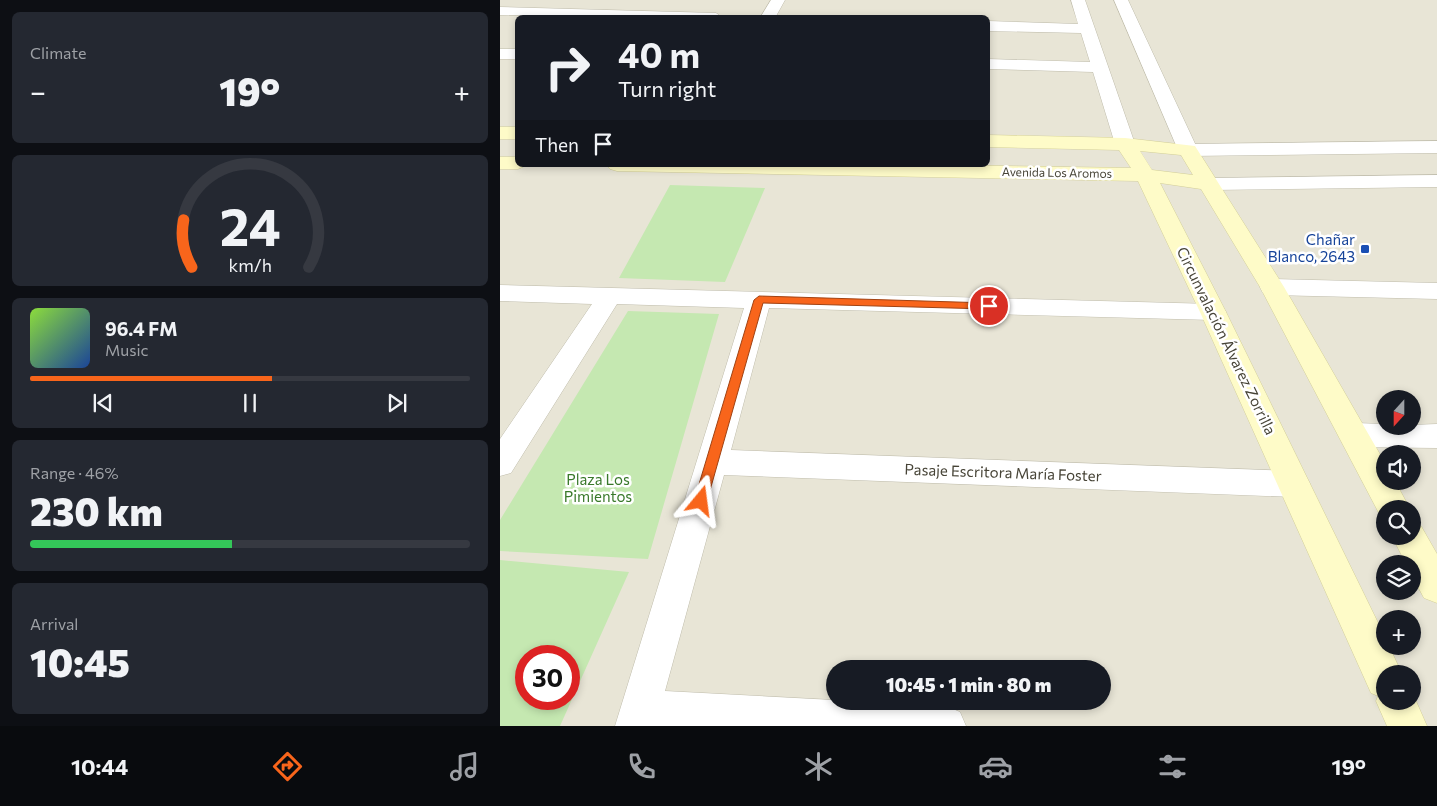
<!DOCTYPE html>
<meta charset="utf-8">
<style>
:root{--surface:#171b24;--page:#242831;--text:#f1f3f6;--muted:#9ea1a6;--line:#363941;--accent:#f8651b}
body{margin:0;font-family:Commissioner,sans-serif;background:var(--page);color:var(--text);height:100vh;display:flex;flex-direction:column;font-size:19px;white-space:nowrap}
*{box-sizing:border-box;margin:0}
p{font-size:16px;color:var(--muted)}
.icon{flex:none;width:28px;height:28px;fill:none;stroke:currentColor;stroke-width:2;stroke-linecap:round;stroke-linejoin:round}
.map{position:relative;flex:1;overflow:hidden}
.details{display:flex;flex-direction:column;gap:12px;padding:12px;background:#0d0f14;width:500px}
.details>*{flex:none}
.top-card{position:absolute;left:15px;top:15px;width:475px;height:152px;border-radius:8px;box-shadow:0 2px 8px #0003;background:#171b24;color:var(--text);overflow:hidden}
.needle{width:32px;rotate:201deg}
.tools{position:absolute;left:876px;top:390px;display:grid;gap:10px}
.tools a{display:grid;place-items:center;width:45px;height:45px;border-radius:50%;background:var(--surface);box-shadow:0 2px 8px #0003;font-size:25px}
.speed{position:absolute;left:15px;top:645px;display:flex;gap:10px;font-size:25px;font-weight:700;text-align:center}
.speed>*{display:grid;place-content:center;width:65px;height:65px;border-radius:50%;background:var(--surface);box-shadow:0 2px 8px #0003;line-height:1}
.speed .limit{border:8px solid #d22;background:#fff;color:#111}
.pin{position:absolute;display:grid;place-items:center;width:42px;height:42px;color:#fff;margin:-21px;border:2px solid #fff;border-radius:50%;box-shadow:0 1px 5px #0007}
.me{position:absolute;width:55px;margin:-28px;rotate:16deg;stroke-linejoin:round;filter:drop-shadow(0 0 4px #0008)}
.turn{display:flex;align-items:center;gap:18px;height:105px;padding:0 20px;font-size:22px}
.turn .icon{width:65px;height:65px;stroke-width:2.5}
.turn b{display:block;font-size:35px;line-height:42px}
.then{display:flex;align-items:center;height:48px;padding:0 20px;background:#0003;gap:10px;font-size:19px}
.big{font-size:38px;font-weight:800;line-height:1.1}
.details .tile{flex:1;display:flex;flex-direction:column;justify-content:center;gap:8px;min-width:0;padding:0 18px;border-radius:8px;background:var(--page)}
.details .dial{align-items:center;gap:0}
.dial svg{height:130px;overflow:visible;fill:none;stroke:var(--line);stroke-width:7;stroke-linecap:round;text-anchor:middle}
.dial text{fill:var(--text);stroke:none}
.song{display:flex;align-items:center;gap:15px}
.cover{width:60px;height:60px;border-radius:8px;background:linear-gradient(135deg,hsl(90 70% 55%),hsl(220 70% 35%))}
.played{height:5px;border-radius:2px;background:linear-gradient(90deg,var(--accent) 55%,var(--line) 55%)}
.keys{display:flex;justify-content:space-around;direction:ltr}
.heat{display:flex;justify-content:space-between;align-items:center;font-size:28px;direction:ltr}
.charge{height:8px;border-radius:4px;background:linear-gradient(90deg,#34c759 46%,var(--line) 0)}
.trip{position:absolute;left:326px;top:660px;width:285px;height:50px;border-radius:25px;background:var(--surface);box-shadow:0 2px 8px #0003;font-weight:800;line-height:50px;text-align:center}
.dock{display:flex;height:80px;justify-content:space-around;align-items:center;background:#090b0e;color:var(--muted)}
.dock .icon{width:35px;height:35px}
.dock .current{color:var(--accent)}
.dock b{font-size:22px;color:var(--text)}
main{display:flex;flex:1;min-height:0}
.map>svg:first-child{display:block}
</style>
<main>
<section class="details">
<div class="tile"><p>Climate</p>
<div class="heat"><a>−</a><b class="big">19°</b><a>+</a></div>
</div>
<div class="tile dial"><svg viewBox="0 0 100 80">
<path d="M14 69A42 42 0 1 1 86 69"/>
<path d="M14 69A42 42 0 0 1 9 40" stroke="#f8651b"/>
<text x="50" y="56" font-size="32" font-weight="700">24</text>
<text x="50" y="72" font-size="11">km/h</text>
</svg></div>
<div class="tile">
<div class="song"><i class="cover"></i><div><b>96.4 FM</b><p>Music</p></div></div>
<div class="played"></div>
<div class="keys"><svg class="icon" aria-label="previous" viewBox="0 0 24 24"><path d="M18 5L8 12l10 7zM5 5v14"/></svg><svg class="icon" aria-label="pause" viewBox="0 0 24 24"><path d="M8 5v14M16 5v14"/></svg><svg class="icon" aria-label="next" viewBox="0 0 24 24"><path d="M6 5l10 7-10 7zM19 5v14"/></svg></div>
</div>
<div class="tile"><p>Range · 46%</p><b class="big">230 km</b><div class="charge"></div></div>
<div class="tile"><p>Arrival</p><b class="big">10:45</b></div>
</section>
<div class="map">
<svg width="937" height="726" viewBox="0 0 937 726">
<rect width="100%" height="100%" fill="#f4f2e8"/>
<path fill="#e8e5d6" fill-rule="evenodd" d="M0 0H937V726H0ZM18 18H488V165H18ZM885 399H912V426H885ZM885 454H912V481H885ZM885 509H912V536H885ZM885 564H912V591H885ZM885 619H912V646H885ZM26 656H69V699H26ZM335 669H602V701H335ZM885 674H912V701H885Z"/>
<path fill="#c5e8b1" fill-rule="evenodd" d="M170 185 265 188 225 282 119 278Z
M128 311 219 314 148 559 0 551V520Z
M0 560 129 572 60 726H0ZM26 656H69V699H26Z"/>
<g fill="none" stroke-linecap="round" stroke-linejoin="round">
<g stroke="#bfbcab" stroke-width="1">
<path id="minor" d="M271 0H285L275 18H260Z
M571 0H585L635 144 632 148H618L615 144 593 72 488 69V59L590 62 581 33 488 31V21L578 24Z
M614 0H628L698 150 695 154H681L678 150Z
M0 7 216 13 223 18 0 15Z
M0 49H18V59H0Z
M772 279 937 283V299L772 295 763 293 760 287 763 281Z
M0 285 713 304 722 306 726 312 722 318 713 320 269 308 231 450 794 471 805 475 810 484 805 493 794 497 224 475 165 691 446 706 460 712 466 726H115L244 308 117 304 11 473 0 476V439L92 304 0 301Z
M854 423 885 424V426L937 424V448L854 447 843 443 839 435 843 427Z"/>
</g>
<g stroke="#bfbcab" stroke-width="1">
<path id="tertiary" d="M937 141V153L688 156 681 154 678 150 681 146 688 144Z
M937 175V187L710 190 703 188 699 184 703 180 710 178Z"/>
</g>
<g stroke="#d3cf99" stroke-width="1">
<path id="secondary" d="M0 127H18V139H0Z
M488 135 625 138 695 146 784 287 885 463V481H895L910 509H885V520L882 519 760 287 701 189 660 183 726 312 885 637V646H889L902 674H885V701H912V692L927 726H887L876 701 878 696 871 693 700 312 638 181 117 171 110 169 107 165H444L631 168 619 150 488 147ZM640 151 681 155 693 175 652 170Z
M0 157H18V165H27L18 169H0Z
M912 523 921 526 937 554V603L924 598 912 576V564H906L892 536H912Z"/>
</g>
<use href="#minor" fill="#fff" fill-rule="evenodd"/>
<use href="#tertiary" fill="#fff" fill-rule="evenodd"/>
<use href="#secondary" fill="#fefbc8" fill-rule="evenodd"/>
</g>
<path fill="#f8651b" stroke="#a14212" d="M259 296 489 303 494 306 489 309 263 303 207 501 205 505H196L194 501 254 300Z"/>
<rect fill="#1a4fb4" stroke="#fff" stroke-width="2" x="860" y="244" width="10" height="10" rx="2.5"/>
<g text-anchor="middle" stroke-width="5" stroke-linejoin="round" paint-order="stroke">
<g font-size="12" fill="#474437" stroke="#fff">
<text transform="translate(557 173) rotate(1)" y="4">Avenida Los Aromos</text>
</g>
<g font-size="15" fill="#164399" stroke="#fff" text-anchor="end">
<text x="855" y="245">Chañar<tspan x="855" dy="17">Blanco, 2643</tspan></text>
</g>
<g font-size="15" fill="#474437" stroke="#fff">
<text transform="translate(726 341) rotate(64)" y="5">Circunvalación Álvarez Zorrilla</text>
<text transform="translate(503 473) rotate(2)" y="5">Pasaje Escritora María Foster</text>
</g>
<g font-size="15" fill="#39792a" stroke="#fff">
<text x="98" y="485">Plaza Los<tspan x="98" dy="17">Pimientos</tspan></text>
</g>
</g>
</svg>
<div class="tools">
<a><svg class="needle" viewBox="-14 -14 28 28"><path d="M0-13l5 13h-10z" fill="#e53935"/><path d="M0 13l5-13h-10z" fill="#9ea1a6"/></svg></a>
<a><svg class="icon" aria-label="sound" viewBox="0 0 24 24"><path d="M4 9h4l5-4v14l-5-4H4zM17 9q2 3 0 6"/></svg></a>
<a><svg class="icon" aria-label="search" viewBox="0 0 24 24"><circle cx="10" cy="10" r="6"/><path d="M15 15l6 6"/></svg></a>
<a><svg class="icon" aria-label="layers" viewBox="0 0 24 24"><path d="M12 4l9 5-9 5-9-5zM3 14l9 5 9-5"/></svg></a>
<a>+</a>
<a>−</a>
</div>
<div class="speed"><div class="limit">30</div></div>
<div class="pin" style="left:489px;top:306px;background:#d93025"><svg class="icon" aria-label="arrive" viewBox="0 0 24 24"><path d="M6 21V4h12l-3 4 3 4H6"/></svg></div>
<svg class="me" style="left:201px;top:501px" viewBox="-20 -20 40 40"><path d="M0-17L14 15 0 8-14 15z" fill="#f8651b" stroke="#fff" stroke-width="4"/></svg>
<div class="trip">10:45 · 1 min · 80 m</div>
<div class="top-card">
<div class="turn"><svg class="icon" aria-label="right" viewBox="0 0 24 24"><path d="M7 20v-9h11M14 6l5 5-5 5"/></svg><div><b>40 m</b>Turn right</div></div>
<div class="then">Then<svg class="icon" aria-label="arrive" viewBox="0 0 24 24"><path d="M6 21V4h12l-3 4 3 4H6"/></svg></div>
</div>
</div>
</main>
<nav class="dock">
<b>10:44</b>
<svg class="icon current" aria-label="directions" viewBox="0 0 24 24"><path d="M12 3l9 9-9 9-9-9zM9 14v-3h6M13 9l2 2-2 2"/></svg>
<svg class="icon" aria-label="music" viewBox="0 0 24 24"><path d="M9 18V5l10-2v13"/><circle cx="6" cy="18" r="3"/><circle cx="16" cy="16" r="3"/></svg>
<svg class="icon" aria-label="phone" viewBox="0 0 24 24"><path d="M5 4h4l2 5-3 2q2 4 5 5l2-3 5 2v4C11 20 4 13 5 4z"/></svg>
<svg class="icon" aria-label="climate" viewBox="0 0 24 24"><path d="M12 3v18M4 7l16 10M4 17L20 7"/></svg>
<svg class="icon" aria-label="car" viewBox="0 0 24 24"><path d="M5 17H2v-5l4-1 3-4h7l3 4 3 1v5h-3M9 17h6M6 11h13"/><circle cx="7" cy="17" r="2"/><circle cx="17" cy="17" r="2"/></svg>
<svg class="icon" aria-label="filters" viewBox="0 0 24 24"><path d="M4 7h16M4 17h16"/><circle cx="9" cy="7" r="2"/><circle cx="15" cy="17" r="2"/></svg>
<b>19°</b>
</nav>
